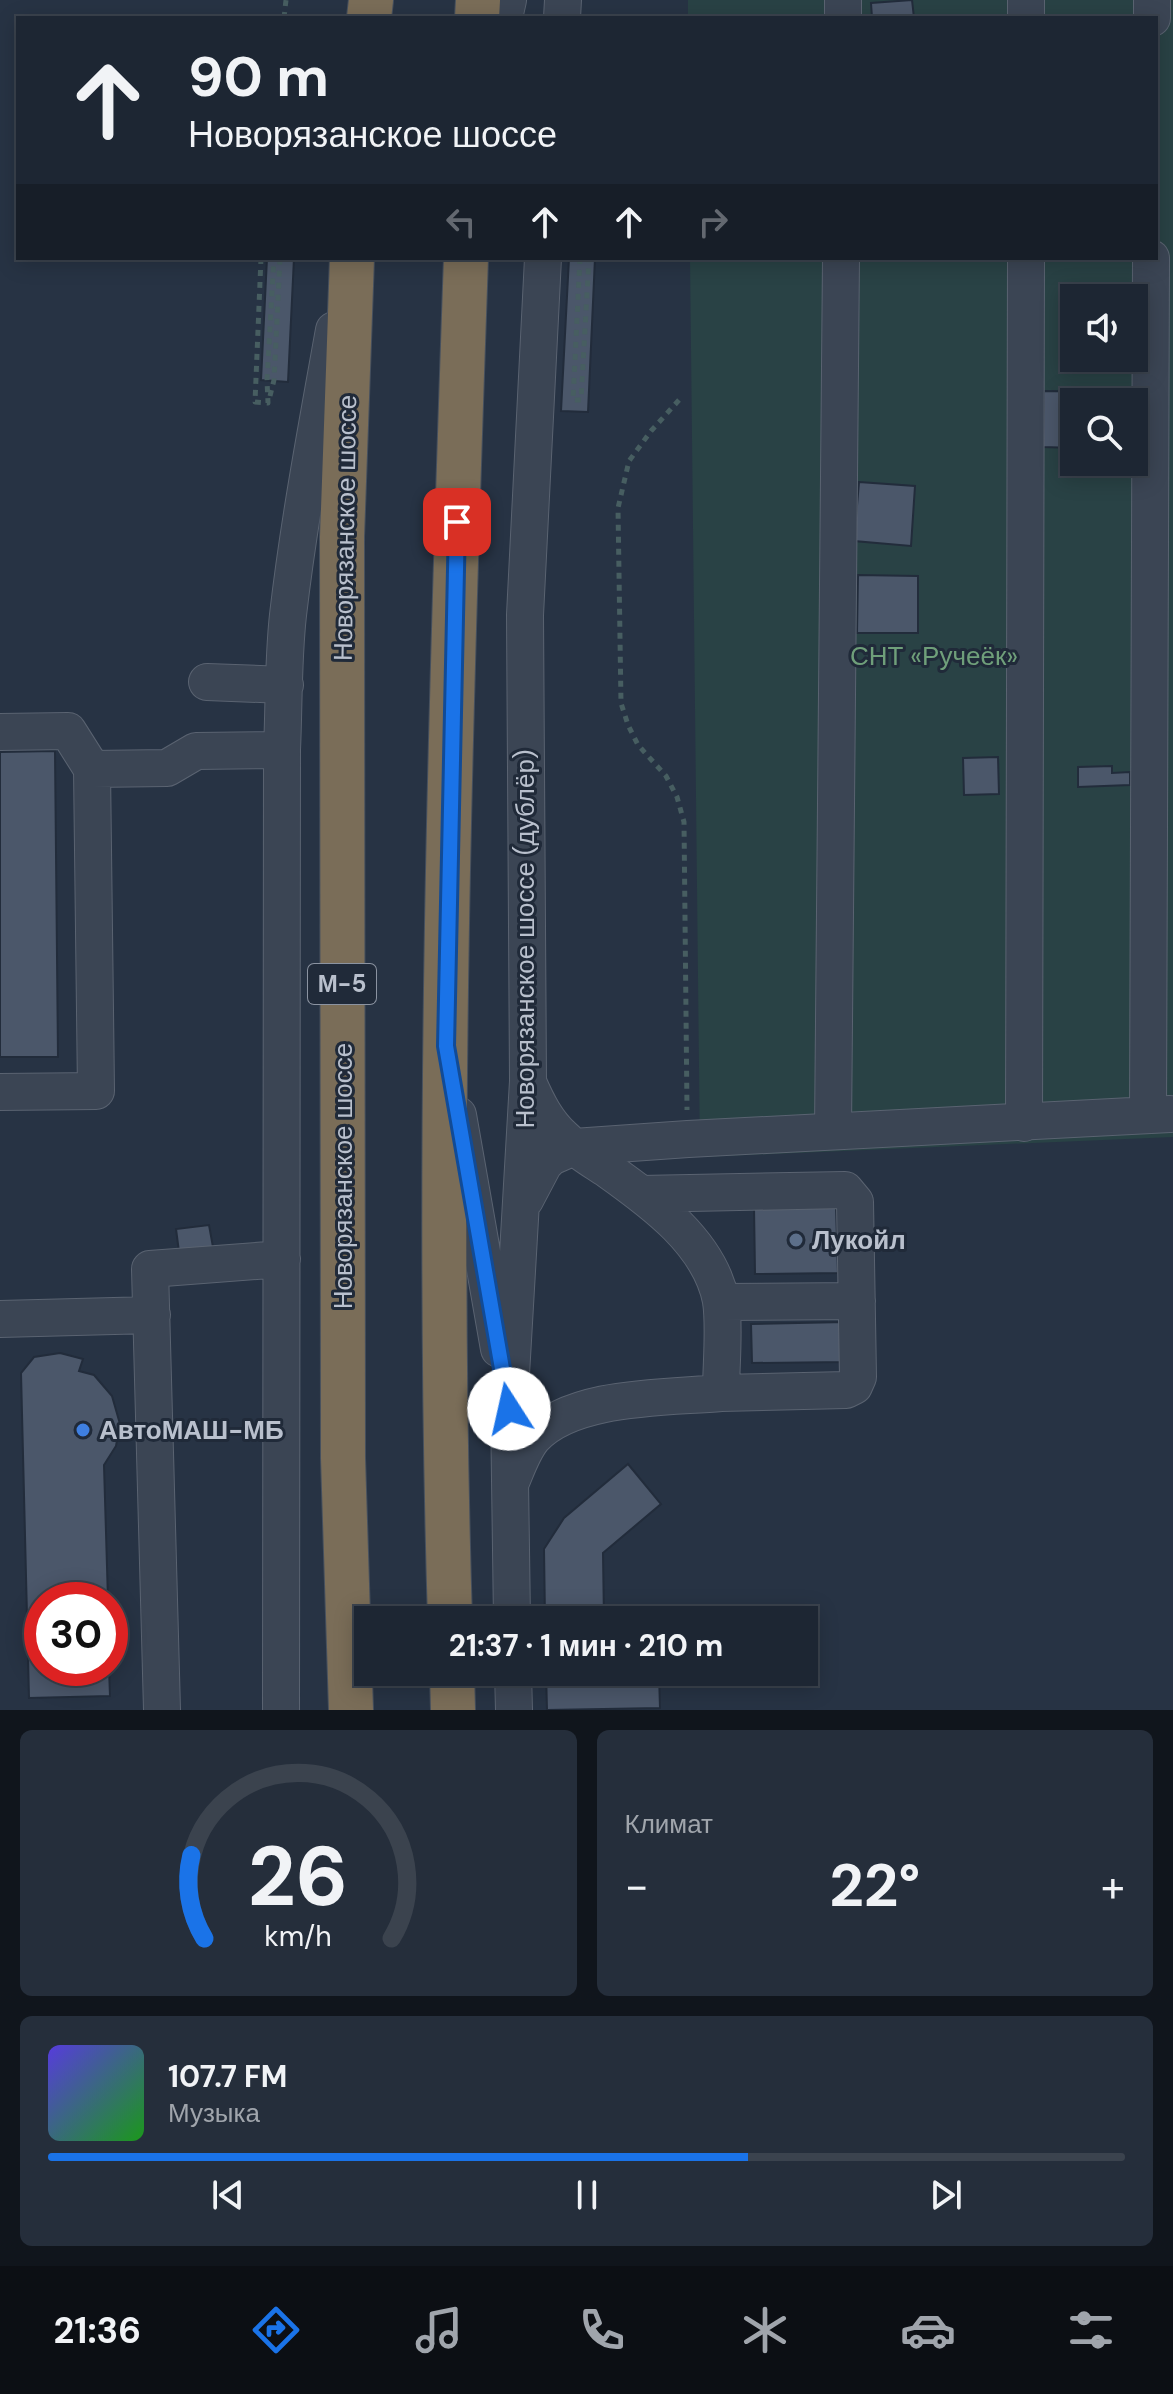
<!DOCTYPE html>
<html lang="ru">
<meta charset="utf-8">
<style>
:root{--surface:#1d2633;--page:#252e3b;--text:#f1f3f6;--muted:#a0a5ac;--line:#3b434e;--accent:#1a73e8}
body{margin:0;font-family:"DM Sans",sans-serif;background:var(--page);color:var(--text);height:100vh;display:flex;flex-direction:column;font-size:30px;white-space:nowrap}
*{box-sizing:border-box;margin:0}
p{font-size:26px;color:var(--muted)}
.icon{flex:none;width:44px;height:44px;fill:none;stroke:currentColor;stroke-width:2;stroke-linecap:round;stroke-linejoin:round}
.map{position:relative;height:1710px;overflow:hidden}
.details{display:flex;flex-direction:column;gap:20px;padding:20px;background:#10151c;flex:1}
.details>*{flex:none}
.hud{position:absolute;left:16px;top:16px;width:1142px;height:244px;border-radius:0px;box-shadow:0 4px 20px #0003,0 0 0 2px var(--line);background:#1d2633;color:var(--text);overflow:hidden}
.controls{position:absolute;left:1060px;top:284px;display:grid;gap:16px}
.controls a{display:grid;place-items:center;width:88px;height:88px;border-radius:0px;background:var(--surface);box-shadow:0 4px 20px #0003,0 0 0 2px var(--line);font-size:40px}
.speed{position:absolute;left:24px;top:1582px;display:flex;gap:16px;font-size:40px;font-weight:700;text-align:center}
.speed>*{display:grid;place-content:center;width:104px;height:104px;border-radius:50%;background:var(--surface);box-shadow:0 4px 20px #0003,0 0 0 2px var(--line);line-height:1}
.speed .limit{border:12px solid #d22;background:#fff;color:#111}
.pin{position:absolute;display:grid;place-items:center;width:68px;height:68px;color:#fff;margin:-34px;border-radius:16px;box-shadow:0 4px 12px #0006}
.me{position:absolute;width:88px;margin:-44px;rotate:350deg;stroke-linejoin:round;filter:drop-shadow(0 0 6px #0008)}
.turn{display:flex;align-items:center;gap:28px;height:168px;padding:0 40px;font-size:36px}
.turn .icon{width:104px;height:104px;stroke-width:2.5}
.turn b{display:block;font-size:56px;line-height:68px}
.lanes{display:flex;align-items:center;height:76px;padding:0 40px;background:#0003;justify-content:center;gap:40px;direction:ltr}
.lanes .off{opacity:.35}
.big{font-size:60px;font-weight:700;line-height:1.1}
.details .widget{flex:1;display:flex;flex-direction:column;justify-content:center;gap:12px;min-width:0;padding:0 28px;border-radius:12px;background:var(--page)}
.details .dial{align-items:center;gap:0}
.dial svg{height:208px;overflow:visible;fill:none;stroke:var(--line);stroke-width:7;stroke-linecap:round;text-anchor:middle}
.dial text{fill:var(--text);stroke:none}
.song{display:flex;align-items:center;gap:24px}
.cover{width:96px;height:96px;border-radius:12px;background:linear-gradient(135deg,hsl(250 70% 55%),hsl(120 70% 35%))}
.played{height:8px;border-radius:4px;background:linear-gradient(90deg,var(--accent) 65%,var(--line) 65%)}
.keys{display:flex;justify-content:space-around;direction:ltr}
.heat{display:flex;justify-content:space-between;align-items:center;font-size:44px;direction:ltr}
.details .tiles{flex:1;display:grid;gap:20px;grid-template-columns:1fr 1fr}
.widget:last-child{grid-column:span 2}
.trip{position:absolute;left:354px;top:1606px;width:464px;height:80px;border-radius:0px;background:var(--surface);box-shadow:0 4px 20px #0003,0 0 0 2px var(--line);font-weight:700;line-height:80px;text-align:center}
.menu{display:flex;height:128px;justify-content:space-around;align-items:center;background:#0c0f14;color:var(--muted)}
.menu .icon{width:56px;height:56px}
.menu .on{color:var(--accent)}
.menu b{font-size:36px;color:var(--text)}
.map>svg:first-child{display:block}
</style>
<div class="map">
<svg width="1173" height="1710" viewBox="0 0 1173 1710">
<rect width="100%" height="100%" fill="#273344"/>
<path fill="#294245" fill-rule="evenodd" d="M688 0H1173V1137L700 1157 690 258H1156V18H688ZM1074 298H1134V358H1074ZM1074 402H1134V462H1074Z"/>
<path fill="#4b576a" stroke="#222c3b" stroke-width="2" d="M912 0 914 18H872L871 3Z
M267 258H294L288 382 261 380Z
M569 258H595L588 412 561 411Z
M1044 391 1115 392V402H1074V448L1043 447Z
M859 482 915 486 911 546 854 541Z
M858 575 918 576V633H857Z
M55 751 58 1057H0V752Z
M998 757 999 794 964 795 963 758Z
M1112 766V773L1130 772V785L1078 787V767Z
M836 1205 838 1273 755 1274 754 1207Z
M209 1225 213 1247 179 1252 176 1229Z
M846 1322V1362L752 1363 751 1324Z
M60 1353 83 1359 79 1371 94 1375 112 1396 120 1424 116 1446 104 1465 108 1600H42V1668H109L110 1696 29 1698 21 1373 34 1357Z
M628 1464 661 1504 603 1553 604 1620H545L544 1549 564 1518Z
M546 1672 659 1674 660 1708 547 1710Z"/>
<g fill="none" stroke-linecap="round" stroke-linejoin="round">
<g stroke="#5a6371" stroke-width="38">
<path id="minor" d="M504 18 508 0
M562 18 563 0
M843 18V0
M1026 18V0
M1152 18V0
M207 682 285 685
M0 732 68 731 92 769
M0 1092 96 1091 92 769 167 768 196 751 282 750
M1148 1114 1151 258
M458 1115 499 1349
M1024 1123 1026 258
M833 1131 841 258
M641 1194 845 1190 855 1202 858 1377 854 1386 846 1390 721 1393
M525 1200 544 1164 551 1157 574 1147 688 1139 1170 1114
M721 1302 857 1301
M0 1319 152 1315
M511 1482C517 1468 523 1450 533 1438 572 1395 665 1398 721 1393 721 1365 725 1328 721 1301 710 1243 653 1202 608 1170 593 1160 577 1151 564 1138 547 1123 537 1103 528 1082
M512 1620 509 1409 528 1081 525 615 543 258
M513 1672 514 1710
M162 1710 150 1269 282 1259
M281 1710 282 750C284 706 283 660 288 615 299 520 317 425 334 330"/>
</g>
<g stroke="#46505e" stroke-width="46">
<path id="highway" d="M369 18 371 0
M477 18 478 0
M450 1620C436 1166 450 711 466 258
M452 1672 453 1710
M351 1710 343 1458 342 537 352 258"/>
</g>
<path stroke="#475e61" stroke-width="5" stroke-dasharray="6 6" stroke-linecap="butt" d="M284 18 286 0
M261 258 255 402 268 403 267 380 274 258
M580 258 573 400H581L589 258
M270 396 274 380 280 258
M679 400 651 431 629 461 618 508 621 703 628 725 638 745 666 776 677 797 684 822 687 1110"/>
<use href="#minor" stroke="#3b4554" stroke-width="36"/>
<use href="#highway" stroke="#7a6d58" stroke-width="44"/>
</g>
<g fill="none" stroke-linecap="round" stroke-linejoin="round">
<g stroke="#114b97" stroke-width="20">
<path id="route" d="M457 522 446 1046 509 1409"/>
</g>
<use href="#route" stroke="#1a73e8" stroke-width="14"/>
</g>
<circle fill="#5c6f8a" stroke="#202a39" stroke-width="3" cx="796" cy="1240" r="8"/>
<circle fill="#3f7fe0" stroke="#202a39" stroke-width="3" cx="83" cy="1430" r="8"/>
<g text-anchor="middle" stroke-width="6" stroke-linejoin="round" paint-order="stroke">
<rect fill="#202a39" stroke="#8b93a1" stroke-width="2" x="308" y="964" width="68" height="40" rx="6"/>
<g font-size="24" font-weight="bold" fill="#b9c0cd">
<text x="342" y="992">М-5</text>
</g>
<g font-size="26" fill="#b9c0cd" stroke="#202a39">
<text transform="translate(345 528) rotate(-89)" y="9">Новорязанское шоссе</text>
<text transform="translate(525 939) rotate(-90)" y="9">Новорязанское шоссе (дублёр)</text>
<text transform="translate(343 1176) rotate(-90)" y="9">Новорязанское шоссе</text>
</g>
<g font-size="26" fill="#6f9f7a" stroke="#202a39">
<text x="934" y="665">СНТ «Ручеёк»</text>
</g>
<g font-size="26" font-weight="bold" fill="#b9c0cd" stroke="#202a39" text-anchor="start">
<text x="812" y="1249">Лукойл</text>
<text x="99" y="1439">АвтоМАШ-МБ</text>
</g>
</g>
</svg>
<div class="controls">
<a><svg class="icon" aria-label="sound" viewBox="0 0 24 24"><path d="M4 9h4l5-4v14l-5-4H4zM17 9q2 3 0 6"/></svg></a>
<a><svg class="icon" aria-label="search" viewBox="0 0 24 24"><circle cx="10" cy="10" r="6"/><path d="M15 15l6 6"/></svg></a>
</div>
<div class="speed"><div class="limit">30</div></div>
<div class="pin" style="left:457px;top:522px;background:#d93025"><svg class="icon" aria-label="arrive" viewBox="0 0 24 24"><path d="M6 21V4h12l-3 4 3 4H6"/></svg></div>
<svg class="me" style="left:509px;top:1409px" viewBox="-20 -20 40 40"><circle r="19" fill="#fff"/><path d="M0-13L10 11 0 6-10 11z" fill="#1a73e8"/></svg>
<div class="trip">21:37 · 1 мин · 210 m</div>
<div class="hud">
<div class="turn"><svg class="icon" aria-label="ahead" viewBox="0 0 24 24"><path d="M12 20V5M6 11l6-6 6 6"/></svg><div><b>90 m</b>Новорязанское шоссе</div></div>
<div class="lanes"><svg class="icon off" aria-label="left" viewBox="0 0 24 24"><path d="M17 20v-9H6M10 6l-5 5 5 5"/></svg><svg class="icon" aria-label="ahead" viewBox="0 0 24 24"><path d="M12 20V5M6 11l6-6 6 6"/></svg><svg class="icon" aria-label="ahead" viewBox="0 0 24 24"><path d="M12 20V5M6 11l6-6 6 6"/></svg><svg class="icon off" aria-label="right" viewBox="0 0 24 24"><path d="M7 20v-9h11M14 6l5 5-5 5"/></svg></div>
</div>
</div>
<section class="details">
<div class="tiles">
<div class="widget dial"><svg viewBox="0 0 100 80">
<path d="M14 69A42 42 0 1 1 86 69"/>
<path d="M14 69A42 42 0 0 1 9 37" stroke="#1a73e8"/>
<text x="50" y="56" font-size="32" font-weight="700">26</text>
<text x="50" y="72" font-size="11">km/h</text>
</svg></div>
<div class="widget"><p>Климат</p>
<div class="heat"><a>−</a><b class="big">22°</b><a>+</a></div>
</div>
<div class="widget">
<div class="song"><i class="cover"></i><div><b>107.7 FM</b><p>Музыка</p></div></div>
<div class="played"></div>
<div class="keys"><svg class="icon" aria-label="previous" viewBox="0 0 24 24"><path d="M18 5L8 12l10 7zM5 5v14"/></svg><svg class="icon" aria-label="pause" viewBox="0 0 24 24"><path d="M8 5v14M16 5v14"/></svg><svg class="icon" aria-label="next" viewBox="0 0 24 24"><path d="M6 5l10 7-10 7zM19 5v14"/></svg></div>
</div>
</div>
</section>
<nav class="menu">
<b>21:36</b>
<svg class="icon on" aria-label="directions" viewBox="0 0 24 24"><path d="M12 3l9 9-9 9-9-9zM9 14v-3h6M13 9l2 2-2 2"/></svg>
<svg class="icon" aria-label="music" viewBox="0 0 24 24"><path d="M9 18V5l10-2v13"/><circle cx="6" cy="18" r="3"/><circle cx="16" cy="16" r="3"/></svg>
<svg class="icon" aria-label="phone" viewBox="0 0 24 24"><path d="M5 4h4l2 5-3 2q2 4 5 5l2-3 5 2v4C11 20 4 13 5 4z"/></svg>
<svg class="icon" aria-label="climate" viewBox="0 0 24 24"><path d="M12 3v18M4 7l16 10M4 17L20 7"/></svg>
<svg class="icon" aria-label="car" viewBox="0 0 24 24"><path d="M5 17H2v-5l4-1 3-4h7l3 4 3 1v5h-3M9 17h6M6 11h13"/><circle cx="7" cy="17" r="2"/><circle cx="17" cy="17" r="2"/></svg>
<svg class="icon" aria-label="filters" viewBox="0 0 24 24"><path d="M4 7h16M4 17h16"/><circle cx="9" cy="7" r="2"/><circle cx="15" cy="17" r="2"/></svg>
</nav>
